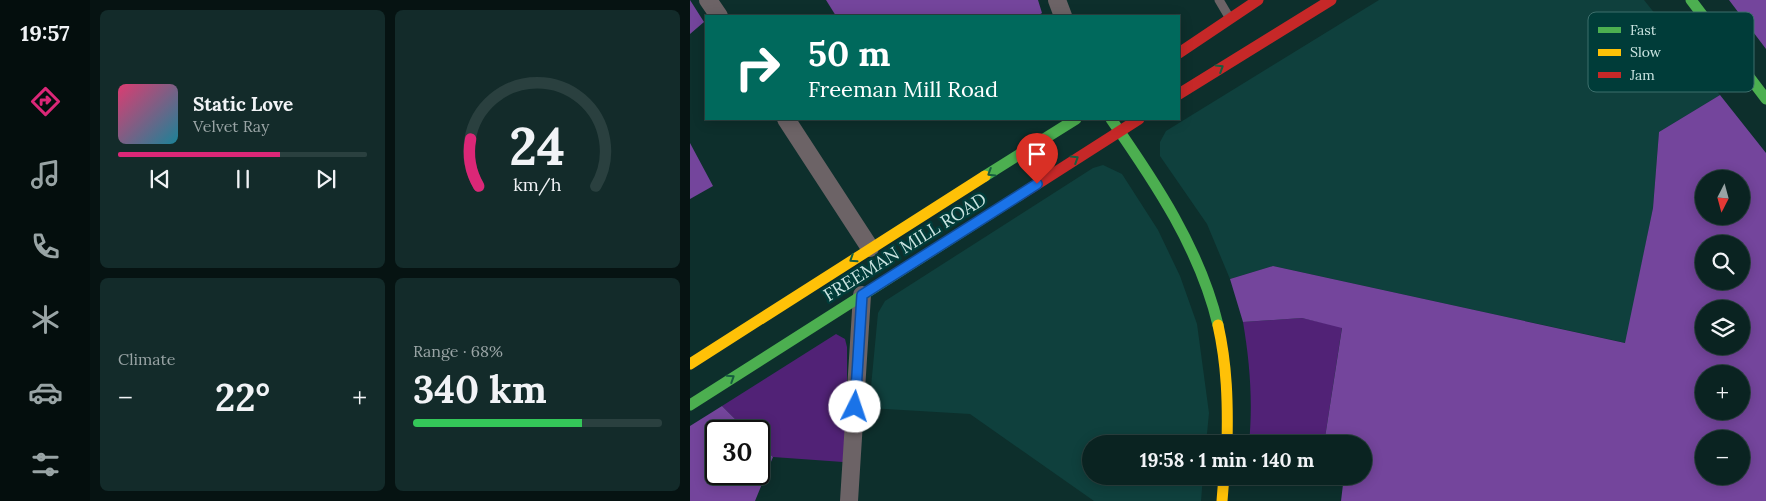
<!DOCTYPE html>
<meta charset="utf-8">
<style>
:root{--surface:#0a2321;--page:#132b2a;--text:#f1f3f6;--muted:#99a4a5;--line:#2a403f;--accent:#db2777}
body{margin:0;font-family:Lora,serif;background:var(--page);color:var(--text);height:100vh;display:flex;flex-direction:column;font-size:19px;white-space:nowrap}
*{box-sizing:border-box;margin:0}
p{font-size:16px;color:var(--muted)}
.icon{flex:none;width:28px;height:28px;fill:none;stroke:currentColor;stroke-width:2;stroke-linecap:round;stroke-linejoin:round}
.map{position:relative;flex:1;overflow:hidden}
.side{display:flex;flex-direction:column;gap:10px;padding:10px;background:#061312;width:600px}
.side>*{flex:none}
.top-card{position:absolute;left:15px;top:15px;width:475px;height:105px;border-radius:0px;box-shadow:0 2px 12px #0003,0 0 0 1px var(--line);background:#00695c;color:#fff;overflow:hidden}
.needle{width:32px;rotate:186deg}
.tools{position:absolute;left:1005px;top:170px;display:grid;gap:10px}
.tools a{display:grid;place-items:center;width:55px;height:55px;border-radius:50%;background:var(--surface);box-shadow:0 2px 12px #0003,0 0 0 1px var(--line);font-size:25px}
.speed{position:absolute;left:15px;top:420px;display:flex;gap:10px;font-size:25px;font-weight:700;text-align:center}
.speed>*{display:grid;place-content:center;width:65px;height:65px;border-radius:50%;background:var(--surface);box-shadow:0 2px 12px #0003,0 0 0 1px var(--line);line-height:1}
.speed .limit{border:2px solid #111;border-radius:8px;background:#fff;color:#111}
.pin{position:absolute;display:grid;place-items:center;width:42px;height:42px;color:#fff;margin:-51px -21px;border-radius:50% 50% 50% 0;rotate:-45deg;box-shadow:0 0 5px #0007}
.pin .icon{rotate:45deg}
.me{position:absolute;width:55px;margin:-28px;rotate:4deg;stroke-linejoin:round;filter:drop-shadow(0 0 4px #0008)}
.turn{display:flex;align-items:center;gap:18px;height:105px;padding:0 20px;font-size:22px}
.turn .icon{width:65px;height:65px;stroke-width:2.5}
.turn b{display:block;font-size:35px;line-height:42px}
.big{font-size:38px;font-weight:700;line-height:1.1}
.side .card{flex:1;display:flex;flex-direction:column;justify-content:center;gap:8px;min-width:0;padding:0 18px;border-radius:8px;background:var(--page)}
.side .dial{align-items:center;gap:0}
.dial svg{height:130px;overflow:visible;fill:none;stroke:var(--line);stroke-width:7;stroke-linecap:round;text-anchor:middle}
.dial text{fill:var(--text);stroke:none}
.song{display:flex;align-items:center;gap:15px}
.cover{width:60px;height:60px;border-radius:8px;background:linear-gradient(135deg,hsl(340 70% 55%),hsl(190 70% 35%))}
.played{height:5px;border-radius:2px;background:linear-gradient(90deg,var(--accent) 65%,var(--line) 65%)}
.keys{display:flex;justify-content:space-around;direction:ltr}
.heat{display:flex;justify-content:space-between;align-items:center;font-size:28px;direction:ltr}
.charge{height:8px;border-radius:4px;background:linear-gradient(90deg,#34c759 68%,var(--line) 0)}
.side .tiles{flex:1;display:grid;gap:10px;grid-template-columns:repeat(2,1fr)}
.trip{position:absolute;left:392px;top:435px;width:290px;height:50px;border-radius:25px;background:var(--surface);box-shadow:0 2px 12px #0003,0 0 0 1px var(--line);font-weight:700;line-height:50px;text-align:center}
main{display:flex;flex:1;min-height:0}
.dock{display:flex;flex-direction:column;width:90px;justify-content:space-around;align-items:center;background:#040e0d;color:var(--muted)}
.dock .icon{width:35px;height:35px}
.dock .active{color:var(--accent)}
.dock b{font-size:22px;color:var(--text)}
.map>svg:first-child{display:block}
</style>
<main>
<nav class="dock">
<b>19:57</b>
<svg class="icon active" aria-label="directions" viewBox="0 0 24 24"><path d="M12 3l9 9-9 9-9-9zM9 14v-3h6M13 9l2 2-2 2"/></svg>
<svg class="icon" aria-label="music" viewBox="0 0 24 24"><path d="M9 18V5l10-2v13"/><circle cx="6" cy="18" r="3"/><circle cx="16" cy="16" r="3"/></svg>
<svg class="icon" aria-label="phone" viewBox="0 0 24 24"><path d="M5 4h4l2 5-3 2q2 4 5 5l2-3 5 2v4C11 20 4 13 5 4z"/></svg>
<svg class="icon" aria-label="climate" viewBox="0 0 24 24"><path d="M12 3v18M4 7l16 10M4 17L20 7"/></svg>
<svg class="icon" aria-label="car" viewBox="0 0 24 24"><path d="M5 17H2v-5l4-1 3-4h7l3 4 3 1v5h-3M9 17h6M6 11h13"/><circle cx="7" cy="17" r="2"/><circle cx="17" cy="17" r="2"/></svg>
<svg class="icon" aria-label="filters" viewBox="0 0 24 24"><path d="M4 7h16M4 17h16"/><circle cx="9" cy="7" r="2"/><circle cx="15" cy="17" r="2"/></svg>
</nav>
<section class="side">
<div class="tiles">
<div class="card">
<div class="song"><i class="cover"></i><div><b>Static Love</b><p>Velvet Ray</p></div></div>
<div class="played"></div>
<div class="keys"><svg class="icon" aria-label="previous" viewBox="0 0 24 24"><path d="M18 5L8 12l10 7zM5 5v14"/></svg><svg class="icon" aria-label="pause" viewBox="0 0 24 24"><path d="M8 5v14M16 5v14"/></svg><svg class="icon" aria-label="next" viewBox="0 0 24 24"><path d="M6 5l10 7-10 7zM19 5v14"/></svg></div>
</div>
<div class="card dial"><svg viewBox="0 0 100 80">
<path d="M14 69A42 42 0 1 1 86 69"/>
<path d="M14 69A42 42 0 0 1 9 40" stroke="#db2777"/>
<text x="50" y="56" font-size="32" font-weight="700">24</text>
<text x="50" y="72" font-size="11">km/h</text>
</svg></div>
<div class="card"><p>Climate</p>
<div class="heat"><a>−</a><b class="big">22°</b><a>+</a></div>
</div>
<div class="card"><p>Range · 68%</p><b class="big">340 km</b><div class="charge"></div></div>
</div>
</section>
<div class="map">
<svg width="1076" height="501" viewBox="0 0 1076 501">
<rect width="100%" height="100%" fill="#0d2f2c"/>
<path fill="#0f403d" d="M689 0H954L1030 95 969 132 963 208 936 343 583 266 540 279 517 224 470 156V142L476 131Z
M413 165 432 174 468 230 490 276 507 324 519 413 516 444H401V476H513L511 501H404L280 414 179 408 188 313 195 301 403 168Z"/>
<path fill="#512276" d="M612 318 652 327 634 444H559C563 402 560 363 553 322Z
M146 334 155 339 157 347V414L153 462 83 457 69 444V431H57L32 406Z"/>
<path fill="#74459c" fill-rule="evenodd" d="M0 0 14 22 0 34Z
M136 0H348L352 13 347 16H146Z
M1039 0H1076V49Z
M1030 95 1076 153V501H651L654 476H674V444H634L652 328 612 318 553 322 540 279 583 266 935 343 963 208 969 132ZM1014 179H1051V216H1014ZM1014 244H1051V281H1014ZM1014 309H1051V346H1014ZM1014 374H1051V411H1014ZM1014 439H1051V476H1014Z
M0 143 23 186 0 199Z
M32 406 57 431H26V474H69V444L83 457 65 501H0V426Z"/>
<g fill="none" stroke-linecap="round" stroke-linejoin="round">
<path stroke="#6c6366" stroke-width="9" d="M529 0 539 17"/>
<path stroke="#6c6366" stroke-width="18" d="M18 0 29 16
M367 0 373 16
M96 119 180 248
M159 501 172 295"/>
<path stroke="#4caf50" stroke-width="11" d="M1001 0 1076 99
M421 119C465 182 510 249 528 325
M295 176 386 119
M0 405 330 195"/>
<path stroke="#ffc107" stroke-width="11" d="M528 325C537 365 538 403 537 444
M0 364 295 176
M532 501 534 476"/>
<path stroke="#c62828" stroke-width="11" d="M489 53 568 0
M489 94 641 0
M330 195 449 119"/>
</g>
<defs><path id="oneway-chevron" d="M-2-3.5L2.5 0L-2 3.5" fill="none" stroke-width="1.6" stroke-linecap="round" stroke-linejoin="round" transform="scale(1.25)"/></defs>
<g stroke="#175e40">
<use href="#oneway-chevron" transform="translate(530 68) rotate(-32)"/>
<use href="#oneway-chevron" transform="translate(385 159) rotate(-32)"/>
<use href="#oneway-chevron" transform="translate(301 173) rotate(148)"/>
<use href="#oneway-chevron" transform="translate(163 259) rotate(147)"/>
<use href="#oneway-chevron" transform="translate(41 378) rotate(-33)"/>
</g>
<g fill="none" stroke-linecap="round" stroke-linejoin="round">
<g stroke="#114b97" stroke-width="12">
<path id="route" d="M165 407 172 295 347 184"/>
</g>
<use href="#route" stroke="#1a73e8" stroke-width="9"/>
</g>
<g text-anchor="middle" stroke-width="5" stroke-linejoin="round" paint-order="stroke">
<g font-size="18" fill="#cbe5e2" stroke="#003c39">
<text transform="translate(215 247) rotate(-32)" y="6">FREEMAN MILL ROAD</text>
</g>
</g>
<rect x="898" y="12" width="166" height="80" rx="8" fill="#003c39" stroke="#3d6f6c" stroke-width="1"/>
<rect x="908" y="27" width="23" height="6" fill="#4caf50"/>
<rect x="908" y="49" width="23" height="7" fill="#ffc107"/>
<rect x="908" y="72" width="23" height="6" fill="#c62828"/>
<g font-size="14" fill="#cbe5e2">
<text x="940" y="35">Fast</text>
<text x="940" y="57">Slow</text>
<text x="940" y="80">Jam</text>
</g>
</svg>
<div class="tools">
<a><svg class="needle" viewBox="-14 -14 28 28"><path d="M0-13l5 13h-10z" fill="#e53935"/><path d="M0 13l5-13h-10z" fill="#99a4a5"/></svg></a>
<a><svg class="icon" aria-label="search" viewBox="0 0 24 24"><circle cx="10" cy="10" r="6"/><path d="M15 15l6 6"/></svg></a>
<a><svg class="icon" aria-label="layers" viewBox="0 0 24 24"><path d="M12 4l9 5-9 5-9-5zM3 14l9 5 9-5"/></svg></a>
<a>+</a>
<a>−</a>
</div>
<div class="speed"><div class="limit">30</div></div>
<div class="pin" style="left:347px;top:184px;background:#d93025"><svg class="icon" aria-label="arrive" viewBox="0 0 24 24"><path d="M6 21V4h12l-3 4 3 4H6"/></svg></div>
<svg class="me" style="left:165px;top:407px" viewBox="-20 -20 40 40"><circle r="19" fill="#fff"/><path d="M0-13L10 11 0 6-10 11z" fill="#1a73e8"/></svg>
<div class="trip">19:58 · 1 min · 140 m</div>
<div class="top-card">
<div class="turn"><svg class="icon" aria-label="right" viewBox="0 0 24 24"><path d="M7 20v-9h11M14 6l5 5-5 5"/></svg><div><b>50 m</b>Freeman Mill Road</div></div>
</div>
</div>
</main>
